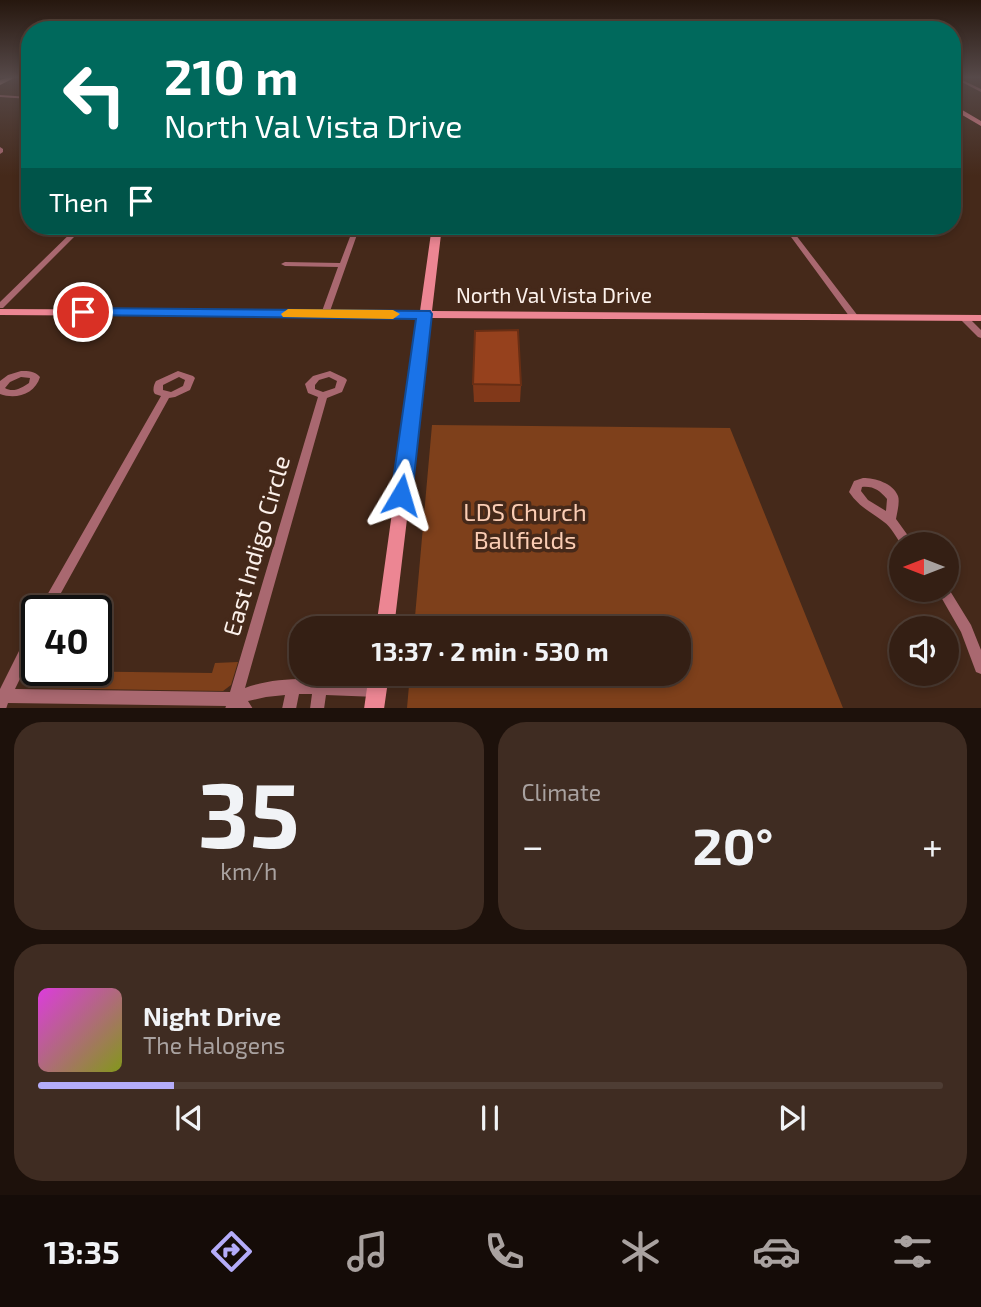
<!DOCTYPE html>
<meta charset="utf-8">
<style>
:root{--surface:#341f14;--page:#3f2c22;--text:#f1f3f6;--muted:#a9a2a0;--line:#4e3d34;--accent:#b4acf9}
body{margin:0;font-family:"Exo 2",sans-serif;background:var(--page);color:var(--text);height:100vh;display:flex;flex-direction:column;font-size:26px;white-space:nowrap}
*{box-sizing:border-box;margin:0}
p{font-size:23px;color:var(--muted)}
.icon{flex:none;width:38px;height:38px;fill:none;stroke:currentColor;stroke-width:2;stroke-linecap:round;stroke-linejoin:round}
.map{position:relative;height:708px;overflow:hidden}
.side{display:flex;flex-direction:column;gap:14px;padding:14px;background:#1d110b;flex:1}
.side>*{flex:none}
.banner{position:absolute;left:21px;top:21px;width:940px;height:214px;border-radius:28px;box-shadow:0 4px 10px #0003,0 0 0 2px var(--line);background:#00695c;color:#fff;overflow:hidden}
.needle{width:46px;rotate:270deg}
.tools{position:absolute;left:889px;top:532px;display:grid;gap:14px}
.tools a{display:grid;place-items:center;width:70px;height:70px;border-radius:50%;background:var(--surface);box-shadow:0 4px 10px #0003,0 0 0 2px var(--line);font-size:35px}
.speed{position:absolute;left:21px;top:595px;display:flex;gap:14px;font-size:35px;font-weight:700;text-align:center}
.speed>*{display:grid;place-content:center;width:91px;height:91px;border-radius:50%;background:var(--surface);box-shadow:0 4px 10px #0003,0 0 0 2px var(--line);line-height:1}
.speed .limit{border:4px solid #111;border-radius:10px;background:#fff;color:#111}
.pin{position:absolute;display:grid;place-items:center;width:60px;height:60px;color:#fff;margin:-30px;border:4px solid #fff;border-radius:50%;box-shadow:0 2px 7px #0007}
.me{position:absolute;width:77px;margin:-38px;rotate:7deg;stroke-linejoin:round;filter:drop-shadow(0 0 5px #0008)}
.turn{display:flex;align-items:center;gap:24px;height:147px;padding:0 28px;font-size:32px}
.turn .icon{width:91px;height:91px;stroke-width:2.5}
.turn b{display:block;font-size:49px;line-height:60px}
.then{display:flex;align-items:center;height:66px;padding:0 28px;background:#0003;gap:14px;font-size:26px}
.big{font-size:52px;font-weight:700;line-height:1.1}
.side .widget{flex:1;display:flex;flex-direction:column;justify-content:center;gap:10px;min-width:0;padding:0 24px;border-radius:28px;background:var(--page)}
.side .dial{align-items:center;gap:0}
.dial b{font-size:91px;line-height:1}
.song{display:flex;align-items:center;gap:21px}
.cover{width:84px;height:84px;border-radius:10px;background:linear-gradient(135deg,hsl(300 70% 55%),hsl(70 70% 35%))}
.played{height:7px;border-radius:4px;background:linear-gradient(90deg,var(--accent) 15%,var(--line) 15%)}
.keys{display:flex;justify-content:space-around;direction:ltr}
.heat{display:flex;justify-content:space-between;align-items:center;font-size:38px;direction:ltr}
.side .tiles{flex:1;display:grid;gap:14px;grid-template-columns:1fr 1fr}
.widget:last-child{grid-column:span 2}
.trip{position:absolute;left:289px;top:616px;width:402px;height:70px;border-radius:28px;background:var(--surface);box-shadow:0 4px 10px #0003,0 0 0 2px var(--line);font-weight:700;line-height:70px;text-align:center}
.menu{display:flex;height:112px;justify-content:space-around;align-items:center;background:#150c08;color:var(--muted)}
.menu .icon{width:49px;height:49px}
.menu .active{color:var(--accent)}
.menu b{font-size:32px;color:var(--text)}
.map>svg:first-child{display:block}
</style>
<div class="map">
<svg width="981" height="709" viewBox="0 0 981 709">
<rect width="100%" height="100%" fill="#45291a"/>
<path fill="#7e401b" d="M432 425 730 428 843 708H407L410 674H679V628H414Z
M33 661H37V670L50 671 212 673 215 663 238 662 231 685 223 691 29 688 23 684Z"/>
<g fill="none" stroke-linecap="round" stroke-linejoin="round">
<path fill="#a96870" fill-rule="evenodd" d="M952 77H956L981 89V92Z
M0 95 30 97V99L0 97Z
M0 147 3 149V152L0 154Z
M78 226H85L3 308H0V302Z
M783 226H789L858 316 859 318 858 320H852Z
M356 227 359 229 329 314 325 316H322L321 314 338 267 285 266 281 264 285 262 340 263 353 229Z
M961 316H967L981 330V338L978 337 961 320 960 318Z
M21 371C28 371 35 371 40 377 35 394 16 400 0 394V381L8 375ZM21 377 30 378 29 383C22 388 13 393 5 388L10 382Z
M178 371 193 376 195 378 190 390 175 397 169 398 51 611H38L161 396 155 394C152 391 154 384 156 381ZM179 377 185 380 183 386 171 392 163 390V385Z
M330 371 345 378 347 380 342 392 327 398 245 688C285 673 336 681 377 683L382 685 384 690 382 695 377 697 326 695 324 709H310L312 694H299L296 709H282L285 695 266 697 248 701 253 709H225L226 706 8 703 6 709H0V689L32 625 37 623V644L15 689 230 692 318 397 308 393 305 384 313 376ZM329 377 337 381 335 388 323 392 315 389V385L319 380Z
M863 478C875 478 893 483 898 496 900 502 897 513 896 519L914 544H901C896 537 891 527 884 522 870 511 860 508 849 492L854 481ZM862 487C874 486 880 491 887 499L886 511 868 500 861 491Z
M947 586 971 625 981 650V674L976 672 961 632 937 590H947Z"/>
<path fill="#ec8693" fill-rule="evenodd" d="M952 104 981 121V126L952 109Z
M432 226H442L432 311 981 315V321L431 318 394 628H376L419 318 0 315V309L420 311Z
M369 674H389L384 709H364Z"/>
<path fill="#f0babf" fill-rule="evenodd" d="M9 77H16L0 85V80Z"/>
</g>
<path fill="#813819" d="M473 384 521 385 520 402H474Z"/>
<path fill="#96411d" stroke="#692e14" stroke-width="2" d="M518 330 521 385 473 384 475 331Z"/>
<linearGradient id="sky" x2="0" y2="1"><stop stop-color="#26170e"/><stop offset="0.44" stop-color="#564949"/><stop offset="1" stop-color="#564949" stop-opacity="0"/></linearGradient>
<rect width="981" height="176" fill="url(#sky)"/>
<path fill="#1a73e8" stroke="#114b97" stroke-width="2" d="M83 308 430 311 432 314 412 495 409 501 401 503 394 501 391 495 416 319 78 315 76 312Z"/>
<path fill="#f59e0b" d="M288 309 393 310 400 314 393 319 283 317 281 314Z"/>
<g text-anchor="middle" stroke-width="7" stroke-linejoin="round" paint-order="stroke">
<g font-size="21" fill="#fcf1eb" stroke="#45291a">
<text x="554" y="303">North Val Vista Drive</text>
</g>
<g font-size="24" fill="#fbcdb4" stroke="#45291a">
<text x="525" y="521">LDS Church<tspan x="525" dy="28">Ballfields</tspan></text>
</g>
<g font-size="24" fill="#fcf1eb" stroke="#45291a">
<text transform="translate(257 546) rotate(-74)" y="8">East Indigo Circle</text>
</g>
</g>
</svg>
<div class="tools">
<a><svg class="needle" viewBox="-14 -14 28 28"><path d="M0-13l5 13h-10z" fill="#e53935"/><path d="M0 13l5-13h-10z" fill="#a9a2a0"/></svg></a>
<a><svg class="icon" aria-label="sound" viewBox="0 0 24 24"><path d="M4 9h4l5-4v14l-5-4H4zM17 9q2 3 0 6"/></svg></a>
</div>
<div class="speed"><div class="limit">40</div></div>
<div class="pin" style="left:83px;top:312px;background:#d93025"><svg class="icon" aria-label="arrive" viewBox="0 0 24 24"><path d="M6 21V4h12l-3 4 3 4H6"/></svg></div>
<svg class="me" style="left:401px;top:495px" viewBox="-20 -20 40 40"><path d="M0-17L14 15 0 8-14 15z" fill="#1a73e8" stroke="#fff" stroke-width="4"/></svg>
<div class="trip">13:37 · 2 min · 530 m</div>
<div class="banner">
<div class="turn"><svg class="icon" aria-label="left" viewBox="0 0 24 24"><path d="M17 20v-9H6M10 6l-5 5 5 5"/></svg><div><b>210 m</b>North Val Vista Drive</div></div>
<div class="then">Then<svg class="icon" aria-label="arrive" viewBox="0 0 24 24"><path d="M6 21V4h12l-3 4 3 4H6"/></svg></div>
</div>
</div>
<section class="side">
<div class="tiles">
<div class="widget dial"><b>35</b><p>km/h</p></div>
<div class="widget"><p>Climate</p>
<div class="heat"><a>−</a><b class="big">20°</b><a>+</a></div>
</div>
<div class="widget">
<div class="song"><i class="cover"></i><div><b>Night Drive</b><p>The Halogens</p></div></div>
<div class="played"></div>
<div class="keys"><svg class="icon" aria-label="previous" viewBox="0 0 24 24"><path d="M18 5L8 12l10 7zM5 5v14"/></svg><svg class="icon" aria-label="pause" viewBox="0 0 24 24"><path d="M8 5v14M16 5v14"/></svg><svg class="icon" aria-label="next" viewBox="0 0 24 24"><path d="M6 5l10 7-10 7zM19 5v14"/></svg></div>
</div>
</div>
</section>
<nav class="menu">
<b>13:35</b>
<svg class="icon active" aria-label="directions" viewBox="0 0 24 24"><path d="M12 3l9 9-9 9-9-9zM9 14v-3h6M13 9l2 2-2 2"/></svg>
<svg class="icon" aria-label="music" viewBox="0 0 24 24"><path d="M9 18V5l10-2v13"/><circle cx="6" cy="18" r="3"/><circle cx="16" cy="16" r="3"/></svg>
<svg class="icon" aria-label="phone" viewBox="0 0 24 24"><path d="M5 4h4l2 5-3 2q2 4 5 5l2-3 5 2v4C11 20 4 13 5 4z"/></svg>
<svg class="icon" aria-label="climate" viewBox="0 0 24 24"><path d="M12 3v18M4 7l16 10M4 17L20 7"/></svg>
<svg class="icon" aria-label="car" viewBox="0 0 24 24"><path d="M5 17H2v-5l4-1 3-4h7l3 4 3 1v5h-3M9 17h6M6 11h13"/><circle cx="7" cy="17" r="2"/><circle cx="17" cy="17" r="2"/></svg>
<svg class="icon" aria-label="filters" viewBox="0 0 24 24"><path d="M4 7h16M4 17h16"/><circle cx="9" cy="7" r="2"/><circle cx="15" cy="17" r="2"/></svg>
</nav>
